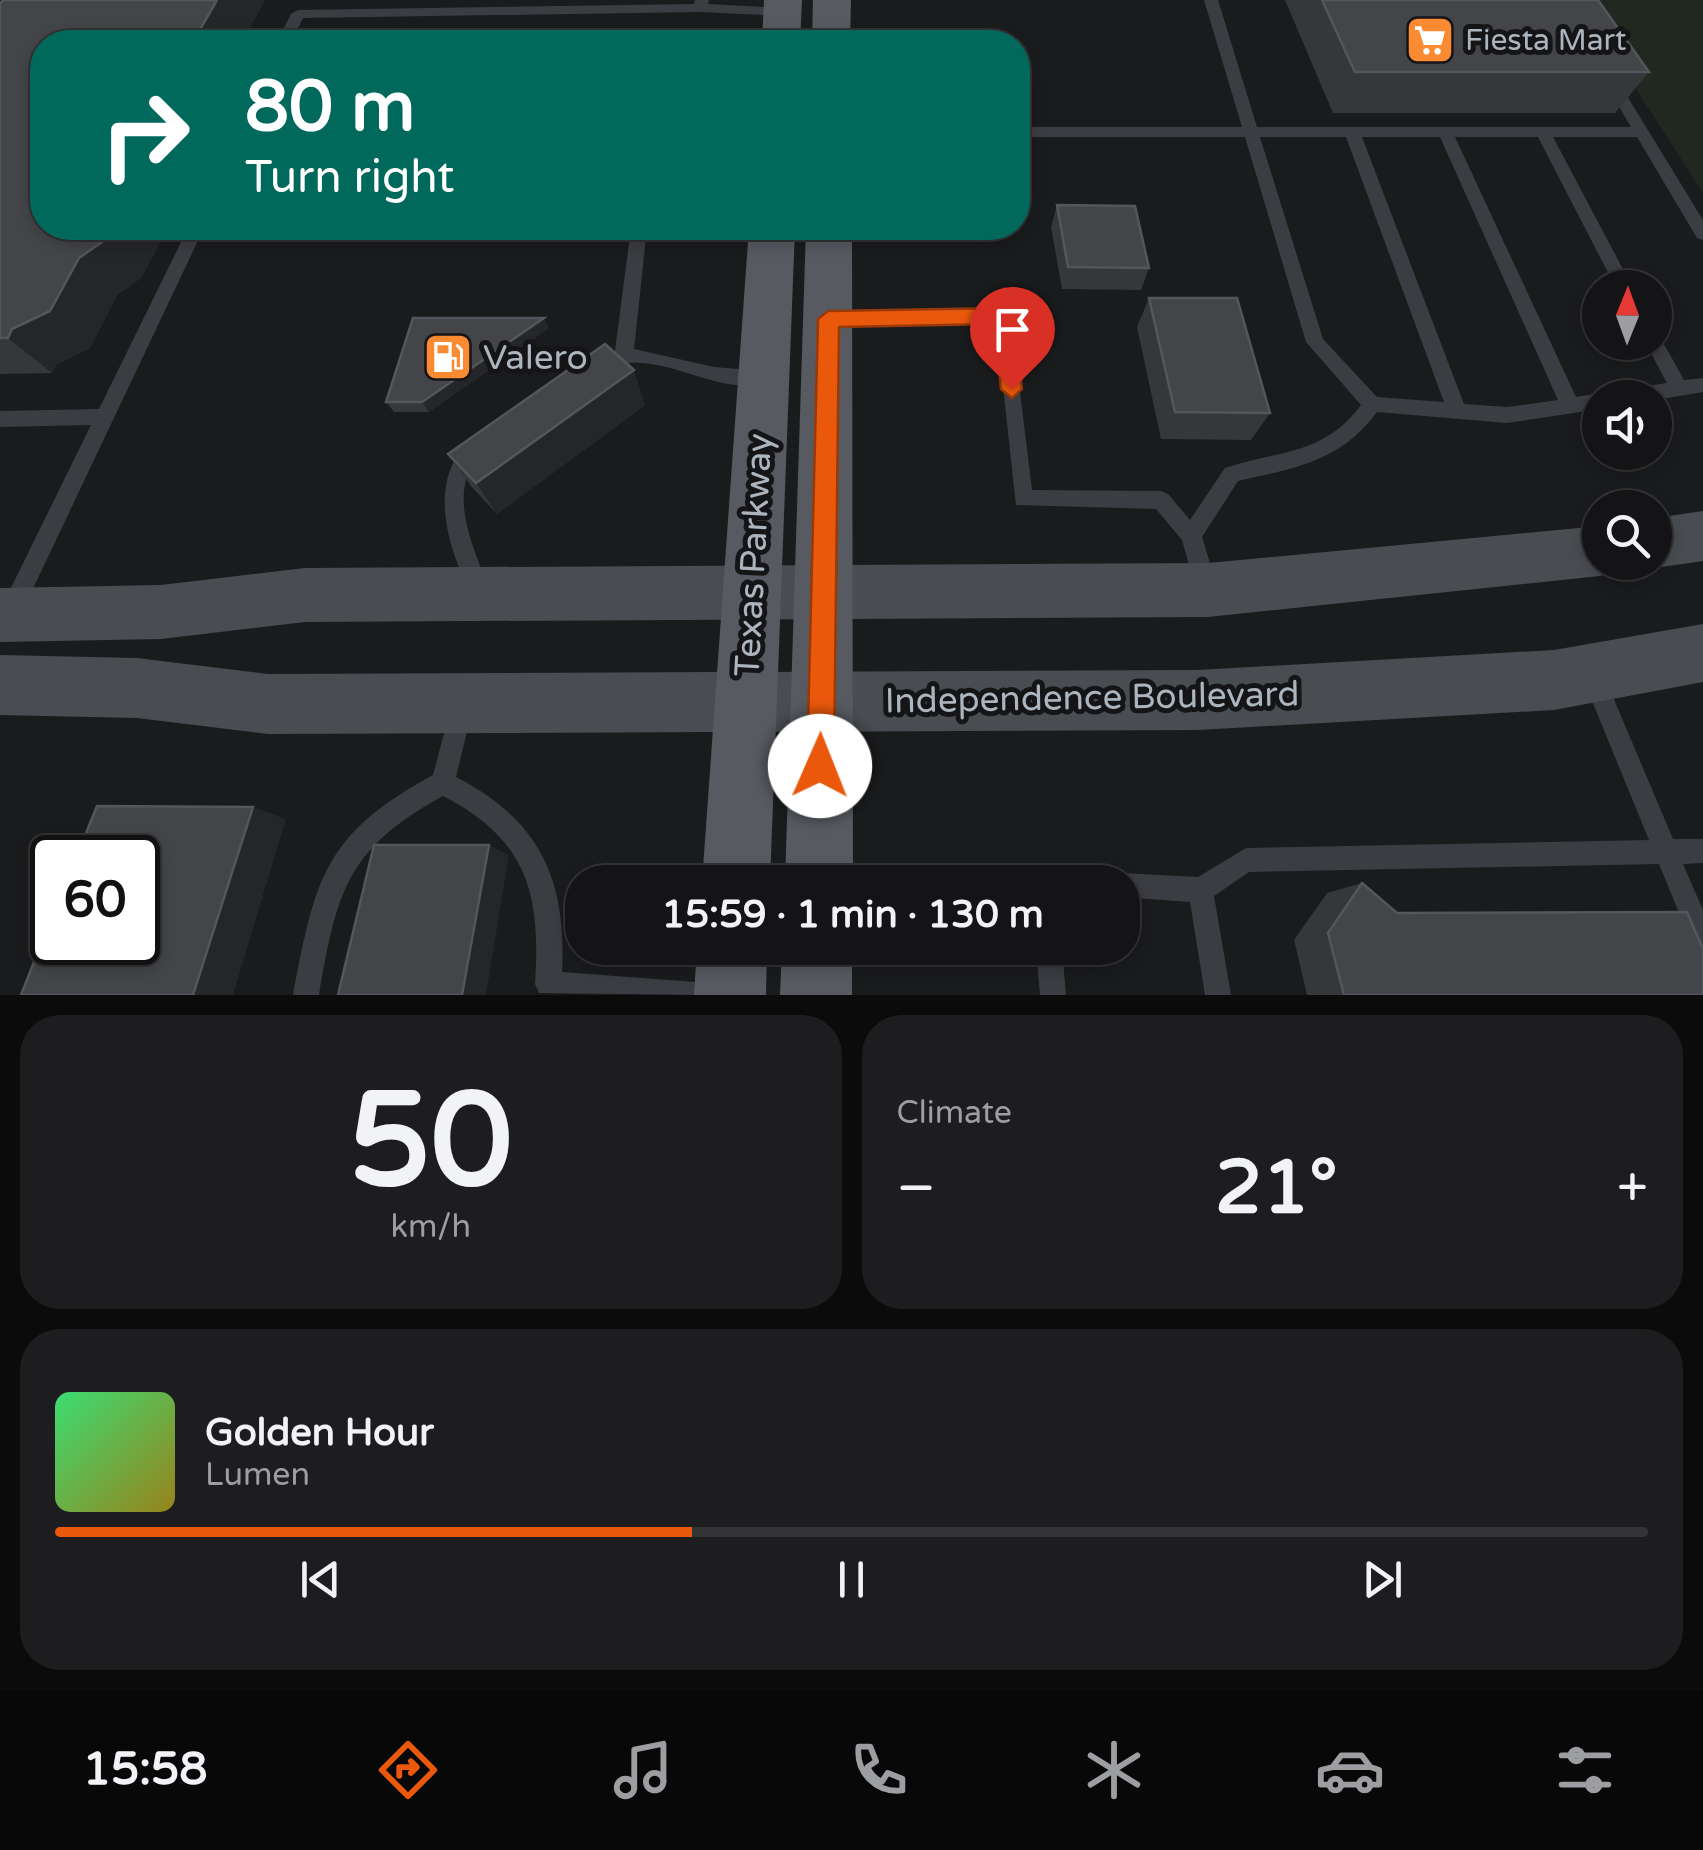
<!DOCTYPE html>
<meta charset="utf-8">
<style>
:root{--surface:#141416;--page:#1d1d1f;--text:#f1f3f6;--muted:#9d9ea1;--line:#333335;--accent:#ea580c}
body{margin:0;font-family:"Varela Round",sans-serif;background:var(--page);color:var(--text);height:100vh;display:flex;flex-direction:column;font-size:38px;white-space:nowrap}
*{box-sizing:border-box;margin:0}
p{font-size:32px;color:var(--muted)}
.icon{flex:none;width:55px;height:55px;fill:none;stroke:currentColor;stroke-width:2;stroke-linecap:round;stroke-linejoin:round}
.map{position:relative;height:995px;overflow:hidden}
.drawer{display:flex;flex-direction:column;gap:20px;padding:20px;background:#0b0b0c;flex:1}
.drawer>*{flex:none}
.hud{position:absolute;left:30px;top:30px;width:1000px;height:210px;border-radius:40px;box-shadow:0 5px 15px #0003,0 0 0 2px var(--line);background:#00695c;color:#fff;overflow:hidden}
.needle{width:65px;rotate:1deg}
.fabs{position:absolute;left:1582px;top:270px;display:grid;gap:20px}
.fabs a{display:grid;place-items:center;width:90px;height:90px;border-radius:50%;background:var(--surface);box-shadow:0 5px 15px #0003,0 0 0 2px var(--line);font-size:50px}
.speed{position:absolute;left:30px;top:835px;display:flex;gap:20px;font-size:50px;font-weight:700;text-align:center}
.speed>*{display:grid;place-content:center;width:130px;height:130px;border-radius:50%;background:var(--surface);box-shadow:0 5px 15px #0003,0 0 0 2px var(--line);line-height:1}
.speed .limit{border:5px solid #111;border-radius:15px;background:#fff;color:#111}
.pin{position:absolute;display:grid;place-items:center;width:85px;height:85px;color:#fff;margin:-102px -42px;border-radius:50% 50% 50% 0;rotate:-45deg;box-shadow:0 0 10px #0007}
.pin .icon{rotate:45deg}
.me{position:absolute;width:110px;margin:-55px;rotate:1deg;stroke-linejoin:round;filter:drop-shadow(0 0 8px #0008)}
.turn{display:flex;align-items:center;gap:35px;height:210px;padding:0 50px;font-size:45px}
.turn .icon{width:130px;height:130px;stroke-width:2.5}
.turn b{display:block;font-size:70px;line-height:85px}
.big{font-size:75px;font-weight:700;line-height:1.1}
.drawer .tile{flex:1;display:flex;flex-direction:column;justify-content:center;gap:15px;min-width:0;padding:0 35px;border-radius:40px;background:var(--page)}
.drawer .dial{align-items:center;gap:0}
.dial b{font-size:130px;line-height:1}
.song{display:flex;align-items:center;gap:30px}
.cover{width:120px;height:120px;border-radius:15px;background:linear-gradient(135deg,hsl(140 70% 55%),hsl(50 70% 35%))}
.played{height:10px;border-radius:5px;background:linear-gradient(90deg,var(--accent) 40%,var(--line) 40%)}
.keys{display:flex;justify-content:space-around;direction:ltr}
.heat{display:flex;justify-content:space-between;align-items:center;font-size:55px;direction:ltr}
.drawer .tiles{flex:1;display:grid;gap:20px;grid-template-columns:1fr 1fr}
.tile:last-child{grid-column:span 2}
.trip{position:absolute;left:565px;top:865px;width:575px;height:100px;border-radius:40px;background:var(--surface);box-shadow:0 5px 15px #0003,0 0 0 2px var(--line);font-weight:700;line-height:100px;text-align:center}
.tabs{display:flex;height:160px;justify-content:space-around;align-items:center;background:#080809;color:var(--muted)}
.tabs .icon{width:70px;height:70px}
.tabs .current{color:var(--accent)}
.tabs b{font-size:45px;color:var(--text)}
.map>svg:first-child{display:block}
</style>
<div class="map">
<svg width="1703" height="995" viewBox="0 0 1703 995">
<rect width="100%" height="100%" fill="#1a1b1d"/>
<path fill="#20281f" d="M1582 0H1703V193L1582 5Z"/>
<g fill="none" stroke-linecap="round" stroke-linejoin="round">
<path fill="#3b3d42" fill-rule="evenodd" d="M695 0H709L708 4 782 8 789 12 782 16 700 12 303 18 291 42H277L291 14 298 10 694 4Z
M1204 0H1218L1257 127H1631L1604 81 1611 76 1616 78 1703 220V240L1697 238 1637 137H1553L1633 288H1616L1538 137H1455L1576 397 1600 393 1608 398H1600V409L1507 423 1377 412C1340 462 1295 468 1238 481L1202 537 1217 586 1213 593 1206 596 1199 593 1195 586 1182 540 1156 509 1016 505 996 323 828 326 819 319 828 312 1010 311 1032 490 1161 491 1168 494 1190 520 1225 468C1279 450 1323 456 1361 405L1306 342 1245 137H1018V127H1242ZM1260 137H1346L1444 402 1377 397 1323 339ZM1362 137H1440L1558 400 1507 407 1464 404Z
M188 228H204L20 616 12 619 4 616 1 609 4 602 91 425 0 427V411L99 409Z
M631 228H647L634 349 714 367 763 371 770 373 772 378 770 383C721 396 675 359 628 363 617 364 608 370 598 373L592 371 589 366 592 361 615 351Z
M1655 335 1660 337 1684 380 1703 378V392L1655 400V398H1612L1621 390 1667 383 1645 342H1655Z
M473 440 480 442 483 448C479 455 474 462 470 469 452 508 477 556 491 593L487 600 480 603 473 600C453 557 430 500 457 456 462 448 464 443 473 440Z
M1594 668 1602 671 1673 839H1703V863L1683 864 1703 910V953L1694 949 1659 864 1249 872 1214 896 1231 995H1205L1190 902 1122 897V882H1111L1113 876 1122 873 1198 877 1246 848 1649 840 1583 679 1586 671Z
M462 696 470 699 473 707 456 777C540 820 567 880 562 972L695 982 704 986 708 995 539 993 535 984C541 894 528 840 443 796 346 849 337 892 319 995H293C315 879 324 834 433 775L451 707 454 699Z
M1055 870H1082L1091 873 1094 882H1043L1046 873Z
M1036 948H1062L1066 995H1040Z"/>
<path fill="#494d52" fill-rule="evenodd" d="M1703 511V561L1655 568 1640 562H1655V518Z
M1600 526V562H1623L1620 569 1600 576 1208 617 305 622 161 639 0 642V588L161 585 305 568 1208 563Z
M1703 624V682L1554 710 1198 730 268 734 137 718 0 715V655L137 658 268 674 1198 670 1554 650Z"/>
<path fill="#575b61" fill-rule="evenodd" d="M764 0H802L800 42H762Z
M813 0H851L850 42H812Z
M749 228H795L770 882H702Z
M806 228H852L853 882H785Z
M697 948H767L766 995H694Z
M782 948H852V995H780Z"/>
</g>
<path fill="#36373b" d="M3 0H265L242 42H42V228H168L141 278 117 295 90 348 56 365 52 373 0 374V4Z
M1285 0H1598L1649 72 1615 113H1333Z
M1057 205 1149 268 1141 290 1062 289 1051 227Z
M1149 298 1270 413 1251 440 1161 439 1137 327Z
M549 328 429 412H394L386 402Z
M645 405 497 514 471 486 448 454Z
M1362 883 1397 913 1703 995H1307L1294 940 1327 893Z"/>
<path fill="#252629" d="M217 0H265L242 42H193Z
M112 228H168L141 278 117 295 90 348 56 365 52 373 8 338 12 329 79 258Z
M544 318 549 328 429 412 422 402Z
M634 370 645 405 497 514 476 483Z
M253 807 286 819 233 995H193Z
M489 845 509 855 486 995H462Z"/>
<path fill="#434549" stroke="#53565b" stroke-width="2.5" d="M3 0H217L193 42H42V228H112L105 240 79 258 50 311 12 329 8 338H0V4Z
M1322 0H1598L1649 72H1355Z
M1057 205 1135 206 1149 268 1068 267Z
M1149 298H1237L1270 413 1175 412Z
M413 318H544L422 402H386Z
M605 344 634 370 476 483 448 454Z
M97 806 253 807 193 995H21L52 916V942H138V858H76Z
M374 845H489L462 995H338Z
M1362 883 1397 913 1687 912 1703 949V995H1344L1328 933Z"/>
<path fill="#ea580c" stroke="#983908" stroke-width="2.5" d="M1004 308 1014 316 1022 389 1012 398 1001 389 995 324 839 327 834 766 830 776 820 780 811 776 807 766 818 319 828 311Z"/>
<defs>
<g id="supermarket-square" transform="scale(2.5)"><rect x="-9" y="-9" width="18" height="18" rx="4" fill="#fb8b33" stroke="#151518"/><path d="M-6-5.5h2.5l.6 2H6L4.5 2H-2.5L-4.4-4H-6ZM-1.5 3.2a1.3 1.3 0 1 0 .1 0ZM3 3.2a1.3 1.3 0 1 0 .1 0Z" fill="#fff"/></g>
<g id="fuel-square" transform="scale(2.5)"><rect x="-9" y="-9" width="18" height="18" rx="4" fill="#fb8b33" stroke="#151518"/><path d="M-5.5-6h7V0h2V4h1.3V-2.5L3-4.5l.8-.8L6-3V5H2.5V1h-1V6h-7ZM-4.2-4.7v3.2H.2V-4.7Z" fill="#fff"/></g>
</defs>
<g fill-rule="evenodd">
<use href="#supermarket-square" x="1430" y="40"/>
<use href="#fuel-square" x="448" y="357"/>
</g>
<g text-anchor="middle" stroke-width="10" stroke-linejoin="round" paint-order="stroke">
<g font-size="30" fill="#acb5bd" stroke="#151518" text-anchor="start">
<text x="1465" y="50">Fiesta Mart</text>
</g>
<g font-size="35" fill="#acb5bd" stroke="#151518" text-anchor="start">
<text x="483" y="369">Valero</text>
</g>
<g font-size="35" fill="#acb5bd" stroke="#151518">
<text transform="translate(753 555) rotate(-87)" y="12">Texas Parkway</text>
<text transform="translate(1092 697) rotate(-1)" y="12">Independence Boulevard</text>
</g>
</g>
</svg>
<div class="fabs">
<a><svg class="needle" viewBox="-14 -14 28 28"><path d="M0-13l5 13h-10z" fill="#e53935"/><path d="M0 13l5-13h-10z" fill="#9d9ea1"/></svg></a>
<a><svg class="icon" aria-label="sound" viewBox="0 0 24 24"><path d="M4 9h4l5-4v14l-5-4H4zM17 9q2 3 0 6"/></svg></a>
<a><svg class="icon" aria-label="search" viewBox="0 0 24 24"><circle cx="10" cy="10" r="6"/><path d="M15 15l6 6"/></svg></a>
</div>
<div class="speed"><div class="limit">60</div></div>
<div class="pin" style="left:1012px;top:389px;background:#d93025"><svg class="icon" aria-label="arrive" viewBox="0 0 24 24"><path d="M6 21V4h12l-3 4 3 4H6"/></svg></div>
<svg class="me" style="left:820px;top:766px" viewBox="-20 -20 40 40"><circle r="19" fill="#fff"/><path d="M0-13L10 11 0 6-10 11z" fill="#ea580c"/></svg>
<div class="trip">15:59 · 1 min · 130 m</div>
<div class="hud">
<div class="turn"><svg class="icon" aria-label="right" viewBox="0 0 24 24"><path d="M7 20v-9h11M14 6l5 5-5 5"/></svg><div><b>80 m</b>Turn right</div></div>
</div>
</div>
<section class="drawer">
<div class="tiles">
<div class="tile dial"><b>50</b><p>km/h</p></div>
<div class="tile"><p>Climate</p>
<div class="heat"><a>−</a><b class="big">21°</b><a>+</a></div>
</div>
<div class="tile">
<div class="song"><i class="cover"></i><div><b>Golden Hour</b><p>Lumen</p></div></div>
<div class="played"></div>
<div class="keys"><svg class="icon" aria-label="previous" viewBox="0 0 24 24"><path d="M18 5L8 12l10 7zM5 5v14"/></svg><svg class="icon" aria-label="pause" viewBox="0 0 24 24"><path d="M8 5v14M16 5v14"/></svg><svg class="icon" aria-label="next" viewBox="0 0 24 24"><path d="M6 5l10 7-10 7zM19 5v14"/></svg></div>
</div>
</div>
</section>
<nav class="tabs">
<b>15:58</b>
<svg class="icon current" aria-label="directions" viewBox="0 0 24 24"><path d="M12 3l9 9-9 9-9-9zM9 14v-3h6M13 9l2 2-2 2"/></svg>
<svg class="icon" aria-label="music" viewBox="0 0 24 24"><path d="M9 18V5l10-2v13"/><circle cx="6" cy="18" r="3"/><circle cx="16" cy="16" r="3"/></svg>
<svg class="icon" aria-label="phone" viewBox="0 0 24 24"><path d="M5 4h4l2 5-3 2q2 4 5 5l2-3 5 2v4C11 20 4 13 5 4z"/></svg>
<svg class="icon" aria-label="climate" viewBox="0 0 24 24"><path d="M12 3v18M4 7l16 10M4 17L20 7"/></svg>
<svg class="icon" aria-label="car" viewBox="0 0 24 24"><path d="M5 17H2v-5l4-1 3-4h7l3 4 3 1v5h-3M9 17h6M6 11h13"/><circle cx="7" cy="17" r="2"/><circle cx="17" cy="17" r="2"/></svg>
<svg class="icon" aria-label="filters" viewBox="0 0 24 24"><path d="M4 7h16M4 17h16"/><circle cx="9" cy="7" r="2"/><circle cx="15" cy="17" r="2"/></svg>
</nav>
